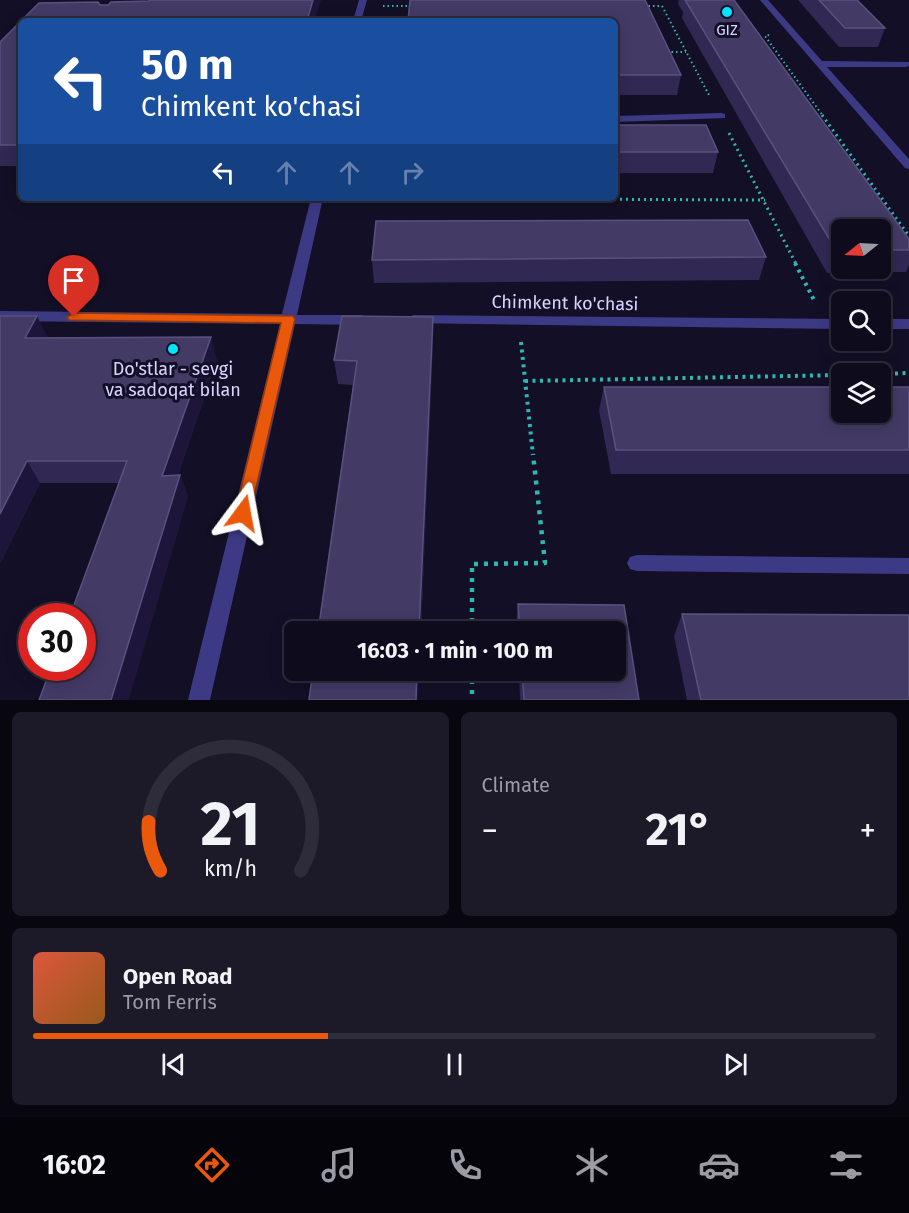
<!DOCTYPE html>
<meta charset="utf-8">
<style>
:root{--surface:#0e0b1c;--page:#1c1929;--text:#f1f3f6;--muted:#9b9ba3;--line:#2e2b3b;--accent:#ea580c}
body{margin:0;font-family:"Fira Sans",sans-serif;background:var(--page);color:var(--text);height:100vh;display:flex;flex-direction:column;font-size:22px;white-space:nowrap}
*{box-sizing:border-box;margin:0}
p{font-size:20px;color:var(--muted)}
.icon{flex:none;width:33px;height:33px;fill:none;stroke:currentColor;stroke-width:2;stroke-linecap:round;stroke-linejoin:round}
.map{position:relative;height:700px;overflow:hidden}
.drawer{display:flex;flex-direction:column;gap:12px;padding:12px;background:#08060f;flex:1}
.drawer>*{flex:none}
.top-card{position:absolute;left:18px;top:18px;width:600px;height:183px;border-radius:9px;box-shadow:0 3px 15px #0003,0 0 0 2px var(--line);background:#1a4fa0;color:#fff;overflow:hidden}
.needle{width:39px;rotate:252deg}
.controls{position:absolute;left:831px;top:219px;display:grid;gap:12px}
.controls a{display:grid;place-items:center;width:60px;height:60px;border-radius:9px;background:var(--surface);box-shadow:0 3px 15px #0003,0 0 0 2px var(--line);font-size:30px}
.speed{position:absolute;left:18px;top:603px;display:flex;gap:12px;font-size:30px;font-weight:700;text-align:center}
.speed>*{display:grid;place-content:center;width:78px;height:78px;border-radius:50%;background:var(--surface);box-shadow:0 3px 15px #0003,0 0 0 2px var(--line);line-height:1}
.speed .limit{border:9px solid #d22;background:#fff;color:#111}
.pin{position:absolute;display:grid;place-items:center;width:51px;height:51px;color:#fff;margin:-62px -26px;border-radius:50% 50% 50% 0;rotate:-45deg;box-shadow:0 0 6px #0007}
.pin .icon{rotate:45deg}
.me{position:absolute;width:66px;margin:-33px;rotate:13deg;stroke-linejoin:round;filter:drop-shadow(0 0 4px #0008)}
.turn{display:flex;align-items:center;gap:21px;height:126px;padding:0 24px;font-size:27px}
.turn .icon{width:78px;height:78px;stroke-width:2.5}
.turn b{display:block;font-size:42px;line-height:51px}
.lanes{display:flex;align-items:center;height:57px;padding:0 24px;background:#0003;justify-content:center;gap:30px;direction:ltr}
.lanes .off{opacity:.35}
.big{font-size:45px;font-weight:700;line-height:1.1}
.drawer .tile{flex:1;display:flex;flex-direction:column;justify-content:center;gap:9px;min-width:0;padding:0 21px;border-radius:9px;background:var(--page)}
.drawer .dial{align-items:center;gap:0}
.dial svg{height:156px;overflow:visible;fill:none;stroke:var(--line);stroke-width:7;stroke-linecap:round;text-anchor:middle}
.dial text{fill:var(--text);stroke:none}
.song{display:flex;align-items:center;gap:18px}
.cover{width:72px;height:72px;border-radius:9px;background:linear-gradient(135deg,hsl(10 70% 55%),hsl(30 70% 35%))}
.played{height:6px;border-radius:3px;background:linear-gradient(90deg,var(--accent) 35%,var(--line) 35%)}
.keys{display:flex;justify-content:space-around;direction:ltr}
.heat{display:flex;justify-content:space-between;align-items:center;font-size:33px;direction:ltr}
.drawer .tiles{flex:1;display:grid;gap:12px;grid-template-columns:1fr 1fr}
.tile:last-child{grid-column:span 2}
.trip{position:absolute;left:284px;top:621px;width:342px;height:60px;border-radius:9px;background:var(--surface);box-shadow:0 3px 15px #0003,0 0 0 2px var(--line);font-weight:700;line-height:60px;text-align:center}
.tab-bar{display:flex;height:96px;justify-content:space-around;align-items:center;background:#06040b;color:var(--muted)}
.tab-bar .icon{width:42px;height:42px}
.tab-bar .current{color:var(--accent)}
.tab-bar b{font-size:27px;color:var(--text)}
.map>svg:first-child{display:block}
</style>
<div class="map">
<svg width="909" height="700" viewBox="0 0 909 700">
<rect width="100%" height="100%" fill="#130f26"/>
<g fill="none" stroke-linecap="round" stroke-linejoin="round">
<path stroke="#2fb8b0" stroke-width="2" stroke-dasharray="1.5 3" stroke-linecap="butt" d="M383 6H414
M644 6H662L710 97
M769 35 765 36 823 116
M667 52H686"/>
<path stroke="#2fb8b0" stroke-width="3" stroke-dasharray="2 4" stroke-linecap="butt" d="M822 115 909 236
M729 133 796 264
M338 198 765 200"/>
<path stroke="#2fb8b0" stroke-width="4" stroke-dasharray="3 4.5" stroke-linecap="butt" d="M795 263 815 302
M521 342 533 455
M880 374 909 373
M525 381 842 375"/>
<path stroke="#2fb8b0" stroke-width="4.5" stroke-dasharray="4 6" stroke-linecap="butt" d="M472 632V564L545 563 533 454
M472 670V700"/>
<path fill="#3d3a85" fill-rule="evenodd" d="M721 113 725 114V118L615 122V116Z
M637 555 909 558V574L637 571 630 569 627 563 630 557Z"/>
<path fill="#3d3a85" fill-rule="evenodd" d="M359 0H367L361 21H353Z
M760 0H768L822 61 909 62V66L906 67H827L909 159V169L905 168Z
M311 198H323L297 315H362L369 320 362 325 295 324 210 700H188L280 324 0 321V311L282 314Z
M413 315 842 319V329L408 323 406 320Z
M880 319H909V329H880Z"/>
</g>
<path fill="#312854" fill-rule="evenodd" d="M679 0H734L909 239V265L906 272 827 273 682 18 683 12 678 4ZM842 230H880V268H842Z
M798 0H857L885 28 878 47H839Z
M21 21V166H0V42Z
M615 21 681 75 677 95H615Z
M615 125 718 152 713 173H615Z
M766 257 759 280 374 283 372 260Z
M48 338 217 360 178 475H180L188 497 119 483H40L0 564Z
M433 341 421 632H318L353 385 338 384 334 360Z
M604 387H909V474H611L599 410Z
M518 604 624 605 639 700H520L519 670H615V632H517L516 622Z
M682 614 909 700H687L674 636Z"/>
<path fill="#1d163a" d="M313 0H321L315 21H307Z
M37 316 48 338H25Z
M433 317V341L421 632H419Z
M211 337 217 360 170 498 162 476Z
M27 461 40 483 0 564V514Z
M180 475 188 497 129 700H111Z
M417 670H419L418 700H416Z"/>
<path fill="#433a66" stroke="#5a527e" stroke-width="1.5" d="M150 0H313L307 21H21L39 3 98 2 100 5H108L111 2 149 1Z
M410 0H645L681 75H615V21H408Z
M685 0H734L909 239V250H880V230H842V250H836Z
M819 0H857L885 28H845Z
M21 21V145H0V42Z
M615 125H706L718 152H615Z
M748 220 766 257 372 260 376 221Z
M0 316H37L25 338 211 337 162 476 180 475 111 700H39L51 668H82V616H70L127 461H27L0 514Z
M342 316 433 317 419 632H318L357 361 334 360Z
M604 387H842V412H880V387H909V450H616Z
M518 604 624 605 639 700H524L522 670H615V632H520Z
M682 614 909 615V700H701Z
M313 670H417L416 700H309Z"/>
<path fill="#ea580c" stroke="#983908" stroke-width="1.5" d="M74 313 293 316 295 319 249 518 243 520 237 518 235 513 281 323 69 320 67 317Z"/>
<g fill="#00e5ff" stroke="#130f26" stroke-width="2">
<circle cx="727" cy="12" r="6"/>
<circle cx="173" cy="349" r="6"/>
</g>
<g text-anchor="middle" stroke-width="6" stroke-linejoin="round" paint-order="stroke">
<g font-size="15" fill="#d9d4ff" stroke="#130f26">
<text x="727" y="35">GIZ</text>
</g>
<g font-size="18" fill="#d9d4ff" stroke="#130f26">
<text transform="translate(565 303) rotate(1)" y="6">Chimkent ko'chasi</text>
</g>
<g font-size="18" fill="#d9d4ff" stroke="#130f26">
<text x="173" y="375">Do'stlar - sevgi<tspan x="173" dy="21">va sadoqat bilan</tspan></text>
</g>
</g>
</svg>
<div class="controls">
<a><svg class="needle" viewBox="-14 -14 28 28"><path d="M0-13l5 13h-10z" fill="#e53935"/><path d="M0 13l5-13h-10z" fill="#9b9ba3"/></svg></a>
<a><svg class="icon" aria-label="search" viewBox="0 0 24 24"><circle cx="10" cy="10" r="6"/><path d="M15 15l6 6"/></svg></a>
<a><svg class="icon" aria-label="layers" viewBox="0 0 24 24"><path d="M12 4l9 5-9 5-9-5zM3 14l9 5 9-5"/></svg></a>
</div>
<div class="speed"><div class="limit">30</div></div>
<div class="pin" style="left:74px;top:317px;background:#d93025"><svg class="icon" aria-label="arrive" viewBox="0 0 24 24"><path d="M6 21V4h12l-3 4 3 4H6"/></svg></div>
<svg class="me" style="left:243px;top:513px" viewBox="-20 -20 40 40"><path d="M0-17L14 15 0 8-14 15z" fill="#ea580c" stroke="#fff" stroke-width="4"/></svg>
<div class="trip">16:03 · 1 min · 100 m</div>
<div class="top-card">
<div class="turn"><svg class="icon" aria-label="left" viewBox="0 0 24 24"><path d="M17 20v-9H6M10 6l-5 5 5 5"/></svg><div><b>50 m</b>Chimkent ko'chasi</div></div>
<div class="lanes"><svg class="icon" aria-label="left" viewBox="0 0 24 24"><path d="M17 20v-9H6M10 6l-5 5 5 5"/></svg><svg class="icon off" aria-label="ahead" viewBox="0 0 24 24"><path d="M12 20V5M6 11l6-6 6 6"/></svg><svg class="icon off" aria-label="ahead" viewBox="0 0 24 24"><path d="M12 20V5M6 11l6-6 6 6"/></svg><svg class="icon off" aria-label="right" viewBox="0 0 24 24"><path d="M7 20v-9h11M14 6l5 5-5 5"/></svg></div>
</div>
</div>
<section class="drawer">
<div class="tiles">
<div class="tile dial"><svg viewBox="0 0 100 80">
<path d="M14 69A42 42 0 1 1 86 69"/>
<path d="M14 69A42 42 0 0 1 8 44" stroke="#ea580c"/>
<text x="50" y="56" font-size="32" font-weight="700">21</text>
<text x="50" y="72" font-size="11">km/h</text>
</svg></div>
<div class="tile"><p>Climate</p>
<div class="heat"><a>−</a><b class="big">21°</b><a>+</a></div>
</div>
<div class="tile">
<div class="song"><i class="cover"></i><div><b>Open Road</b><p>Tom Ferris</p></div></div>
<div class="played"></div>
<div class="keys"><svg class="icon" aria-label="previous" viewBox="0 0 24 24"><path d="M18 5L8 12l10 7zM5 5v14"/></svg><svg class="icon" aria-label="pause" viewBox="0 0 24 24"><path d="M8 5v14M16 5v14"/></svg><svg class="icon" aria-label="next" viewBox="0 0 24 24"><path d="M6 5l10 7-10 7zM19 5v14"/></svg></div>
</div>
</div>
</section>
<nav class="tab-bar">
<b>16:02</b>
<svg class="icon current" aria-label="directions" viewBox="0 0 24 24"><path d="M12 3l9 9-9 9-9-9zM9 14v-3h6M13 9l2 2-2 2"/></svg>
<svg class="icon" aria-label="music" viewBox="0 0 24 24"><path d="M9 18V5l10-2v13"/><circle cx="6" cy="18" r="3"/><circle cx="16" cy="16" r="3"/></svg>
<svg class="icon" aria-label="phone" viewBox="0 0 24 24"><path d="M5 4h4l2 5-3 2q2 4 5 5l2-3 5 2v4C11 20 4 13 5 4z"/></svg>
<svg class="icon" aria-label="climate" viewBox="0 0 24 24"><path d="M12 3v18M4 7l16 10M4 17L20 7"/></svg>
<svg class="icon" aria-label="car" viewBox="0 0 24 24"><path d="M5 17H2v-5l4-1 3-4h7l3 4 3 1v5h-3M9 17h6M6 11h13"/><circle cx="7" cy="17" r="2"/><circle cx="17" cy="17" r="2"/></svg>
<svg class="icon" aria-label="filters" viewBox="0 0 24 24"><path d="M4 7h16M4 17h16"/><circle cx="9" cy="7" r="2"/><circle cx="15" cy="17" r="2"/></svg>
</nav>
